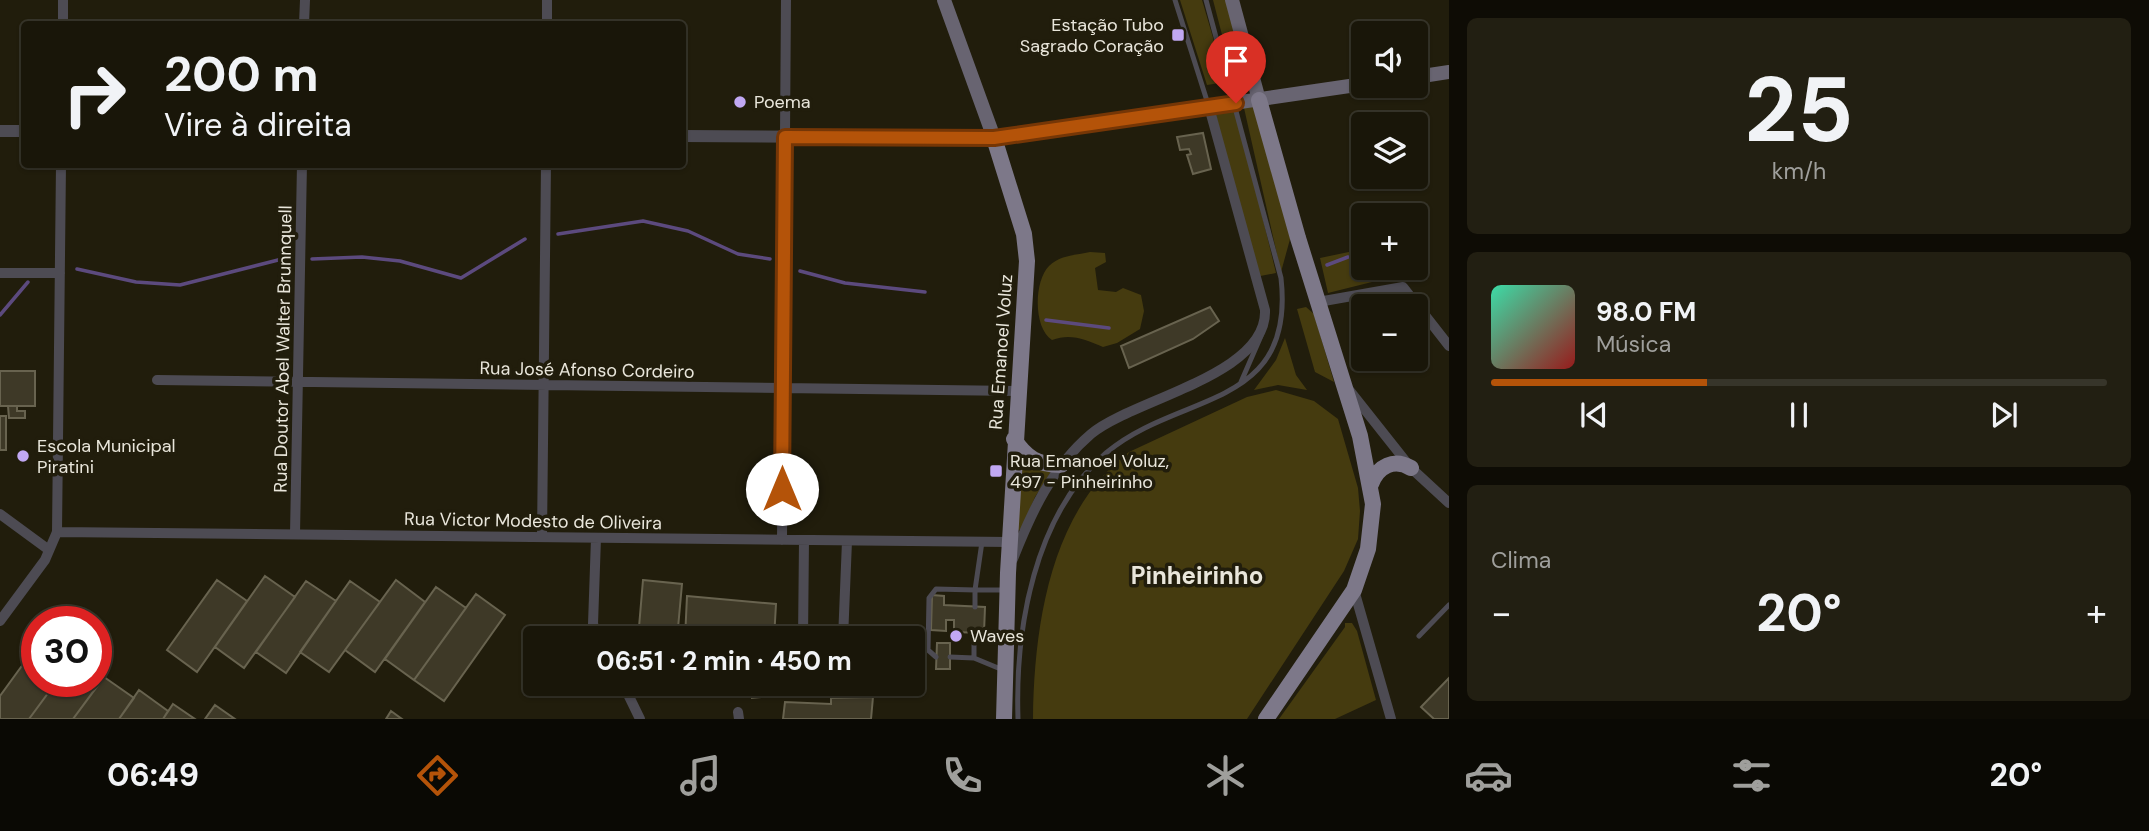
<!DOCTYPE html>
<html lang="pt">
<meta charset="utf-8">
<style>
:root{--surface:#191609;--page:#221f12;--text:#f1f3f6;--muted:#9f9f9c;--line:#37352a;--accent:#b45309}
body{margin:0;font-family:"DM Sans",sans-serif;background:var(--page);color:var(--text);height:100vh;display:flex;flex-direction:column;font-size:26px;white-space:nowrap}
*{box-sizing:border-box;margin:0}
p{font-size:23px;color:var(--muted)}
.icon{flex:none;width:38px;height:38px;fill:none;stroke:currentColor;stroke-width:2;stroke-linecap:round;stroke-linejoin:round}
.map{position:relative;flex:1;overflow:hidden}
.details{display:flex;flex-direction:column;gap:18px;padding:18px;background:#0e0c05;width:700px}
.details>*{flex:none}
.guide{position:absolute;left:21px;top:21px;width:665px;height:147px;border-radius:7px;box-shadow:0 2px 5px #0004,0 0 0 2px var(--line);background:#191609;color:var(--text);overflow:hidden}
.controls{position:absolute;left:1351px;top:21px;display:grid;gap:14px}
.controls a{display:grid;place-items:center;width:77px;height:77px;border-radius:7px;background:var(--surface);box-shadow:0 2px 5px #0004,0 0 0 2px var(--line);font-size:35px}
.speed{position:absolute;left:21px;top:606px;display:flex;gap:14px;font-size:35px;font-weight:700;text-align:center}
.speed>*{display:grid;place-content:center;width:91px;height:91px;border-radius:50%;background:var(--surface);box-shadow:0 2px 5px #0004,0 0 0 2px var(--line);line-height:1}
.speed .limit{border:10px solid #d22;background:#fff;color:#111}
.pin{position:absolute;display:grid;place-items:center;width:60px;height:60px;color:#fff;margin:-72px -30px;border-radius:50% 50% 50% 0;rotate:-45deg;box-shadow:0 0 7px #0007}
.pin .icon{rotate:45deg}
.me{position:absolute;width:77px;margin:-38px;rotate:0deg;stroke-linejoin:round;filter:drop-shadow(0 0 5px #0008)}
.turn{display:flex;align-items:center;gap:24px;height:147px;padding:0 28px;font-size:32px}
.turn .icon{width:91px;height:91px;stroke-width:2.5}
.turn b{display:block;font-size:49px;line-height:60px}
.big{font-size:52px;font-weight:700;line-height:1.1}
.details .tile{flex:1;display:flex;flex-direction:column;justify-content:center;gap:10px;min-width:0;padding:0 24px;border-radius:10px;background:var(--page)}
.details .dial{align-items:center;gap:0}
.dial b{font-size:91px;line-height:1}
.song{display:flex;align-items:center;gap:21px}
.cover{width:84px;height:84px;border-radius:10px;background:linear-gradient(135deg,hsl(160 70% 55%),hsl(0 70% 35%))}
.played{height:7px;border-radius:4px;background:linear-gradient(90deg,var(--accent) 35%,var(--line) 35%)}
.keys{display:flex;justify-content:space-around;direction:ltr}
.heat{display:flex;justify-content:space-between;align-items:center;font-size:38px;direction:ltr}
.trip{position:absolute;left:523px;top:626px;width:402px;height:70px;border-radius:7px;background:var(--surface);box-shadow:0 2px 5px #0004,0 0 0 2px var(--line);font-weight:700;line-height:70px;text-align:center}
.menu{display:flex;height:112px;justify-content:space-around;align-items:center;background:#0a0904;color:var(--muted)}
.menu .icon{width:49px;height:49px}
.menu .selected{color:var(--accent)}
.menu b{font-size:32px;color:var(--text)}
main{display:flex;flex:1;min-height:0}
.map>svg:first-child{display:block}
</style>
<main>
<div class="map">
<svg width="1449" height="719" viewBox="0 0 1449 719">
<rect width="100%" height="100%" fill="#211d0c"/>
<path fill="#453b0f" d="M1180 0H1202L1226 82 1207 85Z
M1213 0H1226L1246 78 1234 81Z
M1257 106 1292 232 1281 272 1244 108Z
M1236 108 1276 273 1255 277 1215 111Z
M1363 249V268H1411L1400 275 1328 293 1320 258Z
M1090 252 1105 253 1106 262 1095 268 1098 290 1116 292 1123 288 1141 295 1144 311 1140 329 1117 343 1103 347C1085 339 1070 333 1052 340 1033 328 1034 281 1049 266 1060 255 1077 255 1090 252Z
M1306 307 1314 314 1334 382 1315 372 1297 309Z
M1285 338 1296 375 1307 390 1278 385 1254 390 1276 360Z
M1276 390 1314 401 1338 419 1358 488 1360 511 1358 539 1344 571 1247 719H1033C1034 627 1050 511 1129 452L1247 397Z
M1017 451 1052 470 1035 497 1021 530 1013 529Z
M1345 623H1352L1357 631 1376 700 1335 719H1279L1345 627Z"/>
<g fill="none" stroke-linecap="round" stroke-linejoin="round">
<path stroke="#5c4a7e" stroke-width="3.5" d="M558 234 643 221 688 231 738 254 770 259
M312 259 362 257 400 261 461 278 525 239
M1327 265 1348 257
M77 269 136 282 180 285 282 259
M800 271 845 283 925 292
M0 315 28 282
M1046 320 1109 328"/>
</g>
<path fill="#3e3927" stroke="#68634f" stroke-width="2" d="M1178 28 1182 41H1178L1174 29Z
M1203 133 1211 169 1193 174 1187 155 1191 154 1189 149 1180 150 1177 137Z
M1210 307 1219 321 1193 339 1129 368 1121 346Z
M0 371H35V406H0Z
M8 406H17V411H25V418H9Z
M0 416H6V450H0Z
M265 576 295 597 244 668 215 647Z
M217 580 247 601 197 672 167 650Z
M396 580 425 602 375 672 345 650Z
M643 580 682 584 677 639H638Z
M306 581 336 601 286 673 256 652Z
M350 581 380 602 329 672 300 652Z
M436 587 466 608 414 680 385 659Z
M476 594 505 615 444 701 414 680Z
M932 595 944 596V605L985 607 984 633 954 632V620H946V631L931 630Z
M687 596 776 604 774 639H685Z
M937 643H950V669H936Z
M37 645V681H57L29 719H0V696Z
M104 677 134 698 119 719H73Z
M1449 678V719H1434L1421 707Z
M57 681H94L99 684 73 719H29Z
M677 684H771L770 696 752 698V689L729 687 728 697 676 692Z
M139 690 168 711 163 719H119Z
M873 697 871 719H783L785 702 831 704V698Z
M173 704 195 719H163Z
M215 705 235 719H205Z
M391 711 402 719H386Z"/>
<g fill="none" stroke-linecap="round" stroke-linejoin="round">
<path stroke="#4d4b53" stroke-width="5" d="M1175 0 1208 104
M1241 382 1261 336
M975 607V590H1005
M974 633V658L1003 670
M1419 636 1449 605
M936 657 928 650 929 598 936 589 975 590 982 542
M950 657 974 658
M1018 719C1015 629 1034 515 1106 453 1179 391 1296 411 1281 278L1206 0"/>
<path stroke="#4d4b53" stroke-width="10" d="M63 24V0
M304 24 305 0
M547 24V0
M0 273H60
M1318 302 1403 287 1449 346
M157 380 1018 391
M1350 391 1411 468 1449 503
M0 514 49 550
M57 532 1009 542
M295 534 302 164
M542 537 546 164
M596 538 593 624 600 639
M782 540 786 0
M1013 559C1031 513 1052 467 1091 434 1133 399 1268 375 1265 310L1209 107
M1354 590 1391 719
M0 621 45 560 57 532 61 164
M803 639 804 540
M843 639 847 541
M623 684 640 719
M738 712 739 719"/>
<path stroke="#4d4b53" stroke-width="12" d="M0 131H24
M682 136 994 138"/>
<path stroke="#686471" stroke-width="14" d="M944 0 994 138 1363 84
M1232 0 1259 100
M1416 77 1449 72"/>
<path stroke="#7d7889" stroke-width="16" d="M1259 100 1298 238 1360 436 1373 504 1368 549 1354 590 1266 719
M994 138 1024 234 1027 261 1008 573 1004 719
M1014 439C1026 458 1038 465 1061 465
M1371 484C1378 466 1394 458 1411 468"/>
</g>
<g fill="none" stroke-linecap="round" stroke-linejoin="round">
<g stroke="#753606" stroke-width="18">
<path id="route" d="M782 489 785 137 994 138 1236 103"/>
</g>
<use href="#route" stroke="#b45309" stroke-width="12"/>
</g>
<g fill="#c1a8f3" stroke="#211d0c" stroke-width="2.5">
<rect x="1171" y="28" width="14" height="14" rx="3.5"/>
<circle cx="740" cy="102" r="7"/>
<circle cx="23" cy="456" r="7"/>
<rect x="989" y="464" width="14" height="14" rx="3.5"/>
<circle cx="956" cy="636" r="7"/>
</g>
<g text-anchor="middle" stroke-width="7" stroke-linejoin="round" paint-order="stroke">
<g font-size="18" fill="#e9e6db" stroke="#211d0c" text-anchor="start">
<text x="1164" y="31" text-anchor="end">Estação Tubo<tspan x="1164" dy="21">Sagrado Coração</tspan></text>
<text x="754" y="108">Poema</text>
<text x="37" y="452">Escola Municipal<tspan x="37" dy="21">Piratini</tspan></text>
<text x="1010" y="467">Rua Emanoel Voluz,<tspan x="1010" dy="21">497 - Pinheirinho</tspan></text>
<text x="970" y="642">Waves</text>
</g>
<g font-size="18" fill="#e9e6db" stroke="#211d0c">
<text transform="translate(283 349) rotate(-89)" y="6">Rua Doutor Abel Walter Brunnquell</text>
<text transform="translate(1001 352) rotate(-86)" y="6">Rua Emanoel Voluz</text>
<text transform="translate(587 370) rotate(1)" y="6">Rua José Afonso Cordeiro</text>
<text transform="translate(533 521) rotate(1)" y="6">Rua Victor Modesto de Oliveira</text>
</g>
<g font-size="24" font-weight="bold" fill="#e9e6db" stroke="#211d0c">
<text x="1197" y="584">Pinheirinho</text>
</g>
</g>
</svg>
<div class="controls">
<a><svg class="icon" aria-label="sound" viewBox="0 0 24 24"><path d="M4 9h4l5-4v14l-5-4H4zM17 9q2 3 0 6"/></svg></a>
<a><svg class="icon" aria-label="layers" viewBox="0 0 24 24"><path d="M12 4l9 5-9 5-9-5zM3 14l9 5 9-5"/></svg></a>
<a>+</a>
<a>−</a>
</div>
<div class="speed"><div class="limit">30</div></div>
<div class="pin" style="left:1236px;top:103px;background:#d93025"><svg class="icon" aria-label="arrive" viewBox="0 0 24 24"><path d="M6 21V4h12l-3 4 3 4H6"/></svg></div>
<svg class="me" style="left:782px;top:489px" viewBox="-20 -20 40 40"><circle r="19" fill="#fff"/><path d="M0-13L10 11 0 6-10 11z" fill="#b45309"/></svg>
<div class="trip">06:51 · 2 min · 450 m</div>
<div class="guide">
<div class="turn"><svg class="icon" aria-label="right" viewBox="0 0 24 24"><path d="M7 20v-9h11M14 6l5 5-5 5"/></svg><div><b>200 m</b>Vire à direita</div></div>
</div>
</div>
<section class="details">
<div class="tile dial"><b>25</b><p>km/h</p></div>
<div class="tile">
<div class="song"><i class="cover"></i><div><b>98.0 FM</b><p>Música</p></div></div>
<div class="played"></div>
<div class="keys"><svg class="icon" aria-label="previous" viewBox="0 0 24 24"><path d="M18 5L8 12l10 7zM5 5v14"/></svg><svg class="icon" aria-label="pause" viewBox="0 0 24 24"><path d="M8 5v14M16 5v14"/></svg><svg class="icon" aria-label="next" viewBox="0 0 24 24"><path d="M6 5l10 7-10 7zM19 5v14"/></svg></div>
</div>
<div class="tile"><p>Clima</p>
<div class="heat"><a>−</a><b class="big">20°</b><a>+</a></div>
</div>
</section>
</main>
<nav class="menu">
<b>06:49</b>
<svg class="icon selected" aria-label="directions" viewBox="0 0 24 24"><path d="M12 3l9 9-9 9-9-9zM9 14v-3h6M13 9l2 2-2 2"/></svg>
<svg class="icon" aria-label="music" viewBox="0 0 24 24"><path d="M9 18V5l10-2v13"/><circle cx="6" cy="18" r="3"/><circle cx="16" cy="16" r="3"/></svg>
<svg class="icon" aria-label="phone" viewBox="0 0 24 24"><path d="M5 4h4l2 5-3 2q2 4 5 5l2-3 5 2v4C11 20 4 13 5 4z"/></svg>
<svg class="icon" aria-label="climate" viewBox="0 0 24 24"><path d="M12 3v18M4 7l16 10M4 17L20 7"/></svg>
<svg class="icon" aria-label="car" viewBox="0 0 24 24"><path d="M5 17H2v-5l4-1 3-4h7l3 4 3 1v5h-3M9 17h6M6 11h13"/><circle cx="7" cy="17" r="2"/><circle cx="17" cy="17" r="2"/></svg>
<svg class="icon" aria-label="filters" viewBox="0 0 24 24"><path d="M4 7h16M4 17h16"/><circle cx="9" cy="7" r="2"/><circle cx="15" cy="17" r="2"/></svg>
<b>20°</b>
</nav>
